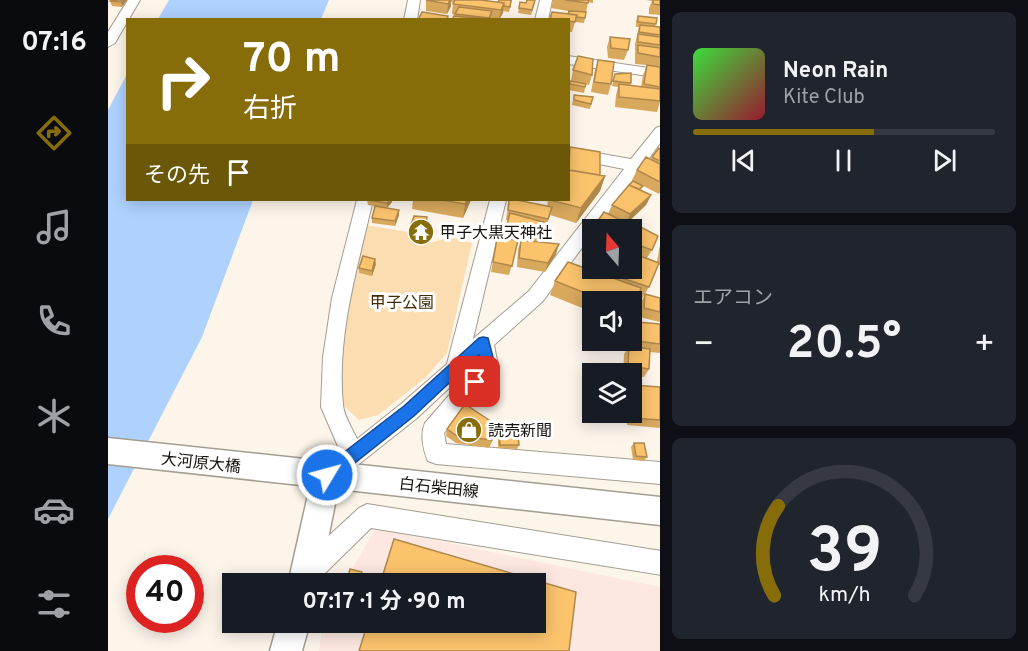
<!DOCTYPE html>
<html lang="ja">
<meta charset="utf-8">
<style>
:root{--surface:#171b24;--page:#20242c;--text:#f1f3f6;--muted:#9ea1a6;--line:#363941;--accent:#866d0a}
body{margin:0;font-family:Overpass,"Noto Sans JP",sans-serif;background:var(--page);color:var(--text);height:100vh;display:flex;flex-direction:column;font-size:22px;white-space:nowrap}
*{box-sizing:border-box;margin:0}
p{font-size:20px;color:var(--muted)}
.icon{flex:none;width:33px;height:33px;fill:none;stroke:currentColor;stroke-width:2;stroke-linecap:round;stroke-linejoin:round}
.map{position:relative;flex:1;overflow:hidden}
.panel{display:flex;flex-direction:column;gap:12px;padding:12px;background:#0d0f14;width:368px}
.panel>*{flex:none}
.banner{position:absolute;left:18px;top:18px;width:444px;height:183px;border-radius:0px;box-shadow:0 3px 15px #0003;background:#866d0a;color:#fff;overflow:hidden}
.needle{width:39px;rotate:341deg}
.buttons{position:absolute;left:474px;top:219px;display:grid;gap:12px}
.buttons a{display:grid;place-items:center;width:60px;height:60px;border-radius:0px;background:var(--surface);box-shadow:0 3px 15px #0003;font-size:30px}
.speed{position:absolute;left:18px;top:555px;display:flex;gap:12px;font-size:30px;font-weight:700;text-align:center}
.speed>*{display:grid;place-content:center;width:78px;height:78px;border-radius:50%;background:var(--surface);box-shadow:0 3px 15px #0003;line-height:1}
.speed .limit{border:9px solid #d22;background:#fff;color:#111}
.pin{position:absolute;display:grid;place-items:center;width:51px;height:51px;color:#fff;margin:-26px;border-radius:12px;box-shadow:0 3px 9px #0006}
.me{position:absolute;width:66px;margin:-33px;rotate:53deg;stroke-linejoin:round;filter:drop-shadow(0 0 4px #0008)}
.turn{display:flex;align-items:center;gap:21px;height:126px;padding:0 18px;font-size:27px}
.turn .icon{width:78px;height:78px;stroke-width:2.5}
.turn b{display:block;font-size:42px;line-height:51px}
.then{display:flex;align-items:center;height:57px;padding:0 18px;background:#0003;gap:12px;font-size:22px}
.big{font-size:45px;font-weight:700;line-height:1.1}
.panel .card{flex:1;display:flex;flex-direction:column;justify-content:center;gap:9px;min-width:0;padding:0 21px;border-radius:9px;background:var(--page)}
.panel .dial{align-items:center;gap:0}
.dial svg{height:156px;overflow:visible;fill:none;stroke:var(--line);stroke-width:7;stroke-linecap:round;text-anchor:middle}
.dial text{fill:var(--text);stroke:none}
.song{display:flex;align-items:center;gap:18px}
.cover{width:72px;height:72px;border-radius:9px;background:linear-gradient(135deg,hsl(120 70% 55%),hsl(350 70% 35%))}
.played{height:6px;border-radius:3px;background:linear-gradient(90deg,var(--accent) 60%,var(--line) 60%)}
.keys{display:flex;justify-content:space-around;direction:ltr}
.heat{display:flex;justify-content:space-between;align-items:center;font-size:33px;direction:ltr}
.trip{position:absolute;left:114px;top:573px;width:324px;height:60px;border-radius:0px;background:var(--surface);box-shadow:0 3px 15px #0003;font-weight:700;line-height:60px;text-align:center}
main{display:flex;flex:1;min-height:0}
.tab-bar{display:flex;flex-direction:column;width:108px;justify-content:space-around;align-items:center;background:#090b0e;color:var(--muted)}
.tab-bar .icon{width:42px;height:42px}
.tab-bar .selected{color:var(--accent)}
.tab-bar b{font-size:27px;color:var(--text)}
.map>svg:first-child{display:block}
</style>
<main>
<nav class="tab-bar">
<b>07:16</b>
<svg class="icon selected" aria-label="directions" viewBox="0 0 24 24"><path d="M12 3l9 9-9 9-9-9zM9 14v-3h6M13 9l2 2-2 2"/></svg>
<svg class="icon" aria-label="music" viewBox="0 0 24 24"><path d="M9 18V5l10-2v13"/><circle cx="6" cy="18" r="3"/><circle cx="16" cy="16" r="3"/></svg>
<svg class="icon" aria-label="phone" viewBox="0 0 24 24"><path d="M5 4h4l2 5-3 2q2 4 5 5l2-3 5 2v4C11 20 4 13 5 4z"/></svg>
<svg class="icon" aria-label="climate" viewBox="0 0 24 24"><path d="M12 3v18M4 7l16 10M4 17L20 7"/></svg>
<svg class="icon" aria-label="car" viewBox="0 0 24 24"><path d="M5 17H2v-5l4-1 3-4h7l3 4 3 1v5h-3M9 17h6M6 11h13"/><circle cx="7" cy="17" r="2"/><circle cx="17" cy="17" r="2"/></svg>
<svg class="icon" aria-label="filters" viewBox="0 0 24 24"><path d="M4 7h16M4 17h16"/><circle cx="9" cy="7" r="2"/><circle cx="15" cy="17" r="2"/></svg>
</nav>
<div class="map">
<svg width="553" height="651" viewBox="0 0 553 651">
<rect width="100%" height="100%" fill="#fdf5ea"/>
<path fill="#fce8e1" d="M268 528 552 587V651H211L215 623 428 622V584L236 583Z"/>
<path fill="#fcddb1" d="M257 225 307 233 322 243 342 237 364 243 339 353 316 379 270 415 251 420 233 403 232 352Z"/>
<path fill="#aed1fe" d="M61 0H221L213 19H50Z
M19 74 20 200H145L94 337 0 519V110Z"/>
<g fill="none" stroke-linecap="round" stroke-linejoin="round">
<g stroke="#a49d92" stroke-width="2">
<path id="minor" d="M20 0H32L7 43 0 47V32Z
M300 0H312L309 20H296Z
M432 0H444L440 20H427Z
M460 56 553 70V78L460 64Z
M553 126V142L488 230H484V234L435 301 386 345 390 365 387 371 336 433 338 444 553 462V484L328 464 320 461C315 450 312 434 317 423L369 363 368 358 361 356 355 375 309 418 227 483 219 486 211 483 208 475 211 467 232 451 213 407 215 357 224 298 249 200H265C250 266 228 336 235 405 236 416 244 428 249 439L293 404 339 364 382 200H398L365 339 421 291 516 169 460 158V148L523 159 548 128Z
M259 504 553 551V575L263 528 206 584H188L185 575 188 566 251 508Z"/>
</g>
<g stroke="#a49d92" stroke-width="3">
<path id="major" d="M0 438 553 497V525L230 489 211 584H180L202 486 0 464Z
M170 622H202L194 651H162Z"/>
</g>
<use href="#minor" fill="#fff" fill-rule="evenodd"/>
<use href="#major" fill="#fff" fill-rule="evenodd"/>
</g>
<path fill="#d8a85d" d="M19 0 14 7 4 6 2 1Z
M318 0H379V1L390 2 404 0 401 12 395 11 391 20H344L347 15 344 14 345 3 343 2V6L339 14 318 11Z
M445 0H485V3L480 2 476 23 467 22 464 32H460V11L443 8Z
M538 0H552V15L541 14V8L544 1Z
M412 2 426 5 423 15 410 13Z
M530 16 548 24 547 26 552 27V102L549 112 507 107 508 95 510 87 504 86 507 74 523 83 522 86 533 87 535 75 539 65 527 64V44L531 27H528V21Z
M502 37 520 50 516 60 500 58 499 47Z
M490 60 503 84 500 95 483 92 487 70Z
M465 70 484 75 481 85 478 84 476 93 460 90 462 81 470 82 463 81Z
M466 95 485 97 482 109 464 105Z
M462 147 492 175 497 176 492 191 468 223 442 215 433 242 448 254 437 272 409 267 410 249 413 241H410L401 275 383 272 389 238H396L400 220H398L401 200 439 206 440 200H460V154Z
M552 149V192L551 194 524 180 529 170 543 159 544 157Z
M525 181 535 186 533 190 543 195 538 205 518 224 512 221 509 230H484V251L476 246 479 236 496 212 500 214 504 205Z
M259 200H284V202L279 208 260 205Z
M305 200H363L355 218 304 209Z
M291 215 287 226 264 223V218Z
M319 222 316 234 303 230V225Z
M524 230 544 250 539 258 549 262 551 249 552 246V265H550L541 287 533 300 529 299 524 302H484V312L442 295 447 281 485 271 486 268H524Z
M268 264 264 276 251 273V268Z
M537 294 552 298V322L531 317 532 304Z
M529 322 552 324V353L542 352 541 369 536 377 524 376V374H515L516 354 521 346H524V331Z
M552 387V428L519 425 518 412H524Z
M339 429 388 433 381 448 348 443 338 436Z
M391 433 411 445 409 449 390 448V437Z
M526 443 539 457 536 461 525 460 523 447Z
M237 622 234 633 221 628 220 626Z"/>
<path fill="#b0884c" d="M14 0H19L14 7 13 2Z
M342 0H343V6L339 14 340 4Z
M396 3 395 13 391 20 393 10Z
M497 176 492 191 468 223 473 208Z
M543 195 538 205 518 224 522 214Z
M282 200H284V202L279 208V203Z
M359 200H363L355 218 357 204Z
M291 210V215L287 226V221Z
M451 244 448 254 437 272 440 263Z
M267 259 268 264 264 276V271Z"/>
<path fill="#fbc36c" stroke="#b0884c" stroke-width="1.5" d="M3 0H14L13 2 2 1Z
M318 0H342L340 4Z
M347 0H373L396 3 393 10 345 4Z
M391 0H403L402 7 396 6V3L390 2Z
M419 0H427L424 10 411 8 412 2 418 3Z
M457 0H481L480 3Z
M545 0H552V5L545 4Z
M351 7 384 11 381 18 347 14Z
M461 11 478 12 477 18 468 17 469 15 460 14Z
M314 12 340 16 339 20H310Z
M444 12 469 15 467 22 460 21V20L442 19Z
M346 16 378 19 344 20Z
M530 16 549 18 548 24 530 22Z
M532 25 552 27V35L531 32Z
M530 34 552 37V45L530 42Z
M502 37 522 39 520 50 503 48Z
M530 45 552 48V57L530 53Z
M470 56 485 59 484 75 465 70Z
M490 60 506 62 503 84 486 82Z
M539 65 552 67V87L536 84Z
M523 73V83L505 81 507 74Z
M462 81 478 84 477 87 462 84Z
M511 84 552 89V101L511 97Z
M466 95 485 97 483 104 466 100Z
M462 147 492 152V175L461 170Z
M551 148 552 149V161L544 157Z
M538 157 552 164V182L529 170Z
M460 170 497 176 473 208 442 200H460Z
M525 181 535 186 531 189 521 185Z
M521 185 543 195 522 214 504 205Z
M260 200H282L279 203Z
M333 200H359L357 204Z
M401 200H409L444 207 440 219 400 210Z
M267 206 291 210 287 221 264 218Z
M496 212 513 220 506 230H484V239L479 236Z
M402 213 439 223 435 236 398 228Z
M306 216 319 217 317 229 303 225Z
M523 222 550 236 544 250 524 243V230H518Z
M389 238 410 240 404 266 385 262Z
M413 240 451 244 440 263 411 258Z
M524 253 551 263 541 287 486 269 524 268Z
M255 256 267 259 264 271 251 268Z
M460 262 533 288 524 316V302H494L495 300 447 281Z
M537 294 552 298V312L536 308Z
M529 322 552 324V344L529 341Z
M521 346 542 349 541 369 520 366Z
M524 385 552 387V420L524 418Z
M357 404 390 426 384 440 349 436 339 429Z
M391 433 410 434 411 445H392Z
M526 443H536L539 457 528 456Z
M286 539 468 592 461 651H251L260 622H428V584H272Z
M242 569 254 572 251 584H238Z
M221 622H236L233 631 220 626Z"/>
<path fill="#1a73e8" stroke="#114b97" stroke-width="1.5" d="M375 337 380 338 387 365C383 375 373 390 361 386L359 382 373 364 371 355 306 416 224 481 219 483 213 481 211 475 213 470 296 406 371 338Z"/>
<defs>
<g id="temple-disc" transform="scale(1.35)"><circle r="9.5" fill="#866d0a" stroke="#fff"/><path d="M0-6L5-2H3V0L6.5 2.5H4V6H1.5V3h-3V6H-4V2.5H-6.5L-3 0V-2H-5Z" fill="#fff"/></g>
<g id="shop-disc" transform="scale(1.35)"><circle r="9.5" fill="#866d0a" stroke="#fff"/><path d="M-5-2.5h2.3a2.7 3.5 0 0 1 5.4 0H5L5.5 6h-11ZM-1.5-2.5h3a1.5 2.3 0 0 0-3 0Z" fill="#fff"/></g>
</defs>
<g fill-rule="evenodd">
<use href="#temple-disc" x="313" y="232"/>
<use href="#shop-disc" x="361" y="430"/>
</g>
<g text-anchor="middle" stroke-width="6" stroke-linejoin="round" paint-order="stroke">
<g font-size="16" fill="#15120e" stroke="#fff" text-anchor="start">
<text x="332" y="238">甲子大黒天神社</text>
<text x="380" y="436">読売新聞</text>
</g>
<g font-size="16" fill="#432d06" stroke="#fff">
<text x="294" y="308">甲子公園</text>
</g>
<g font-size="16" fill="#15120e" stroke="#fff">
<text transform="translate(93 462) rotate(6)" y="6">大河原大橋</text>
<text transform="translate(331 487) rotate(6)" y="6">白石柴田線</text>
</g>
</g>
</svg>
<div class="buttons">
<a><svg class="needle" viewBox="-14 -14 28 28"><path d="M0-13l5 13h-10z" fill="#e53935"/><path d="M0 13l5-13h-10z" fill="#9ea1a6"/></svg></a>
<a><svg class="icon" aria-label="sound" viewBox="0 0 24 24"><path d="M4 9h4l5-4v14l-5-4H4zM17 9q2 3 0 6"/></svg></a>
<a><svg class="icon" aria-label="layers" viewBox="0 0 24 24"><path d="M12 4l9 5-9 5-9-5zM3 14l9 5 9-5"/></svg></a>
</div>
<div class="speed"><div class="limit">40</div></div>
<div class="pin" style="left:367px;top:382px;background:#d93025"><svg class="icon" aria-label="arrive" viewBox="0 0 24 24"><path d="M6 21V4h12l-3 4 3 4H6"/></svg></div>
<svg class="me" style="left:219px;top:475px" viewBox="-20 -20 40 40"><circle r="17" fill="#1a73e8" stroke="#fff" stroke-width="3"/><path d="M0-11L8 9 0 5-8 9z" fill="#fff"/></svg>
<div class="trip">07:17 · 1 分 · 90 m</div>
<div class="banner">
<div class="turn"><svg class="icon" aria-label="right" viewBox="0 0 24 24"><path d="M7 20v-9h11M14 6l5 5-5 5"/></svg><div><b>70 m</b>右折</div></div>
<div class="then">その先<svg class="icon" aria-label="arrive" viewBox="0 0 24 24"><path d="M6 21V4h12l-3 4 3 4H6"/></svg></div>
</div>
</div>
<section class="panel">
<div class="card">
<div class="song"><i class="cover"></i><div><b>Neon Rain</b><p>Kite Club</p></div></div>
<div class="played"></div>
<div class="keys"><svg class="icon" aria-label="previous" viewBox="0 0 24 24"><path d="M18 5L8 12l10 7zM5 5v14"/></svg><svg class="icon" aria-label="pause" viewBox="0 0 24 24"><path d="M8 5v14M16 5v14"/></svg><svg class="icon" aria-label="next" viewBox="0 0 24 24"><path d="M6 5l10 7-10 7zM19 5v14"/></svg></div>
</div>
<div class="card"><p>エアコン</p>
<div class="heat"><a>−</a><b class="big">20.5°</b><a>+</a></div>
</div>
<div class="card dial"><svg viewBox="0 0 100 80">
<path d="M14 69A42 42 0 1 1 86 69"/>
<path d="M14 69A42 42 0 0 1 16 23" stroke="#866d0a"/>
<text x="50" y="56" font-size="32" font-weight="700">39</text>
<text x="50" y="72" font-size="11">km/h</text>
</svg></div>
</section>
</main>
